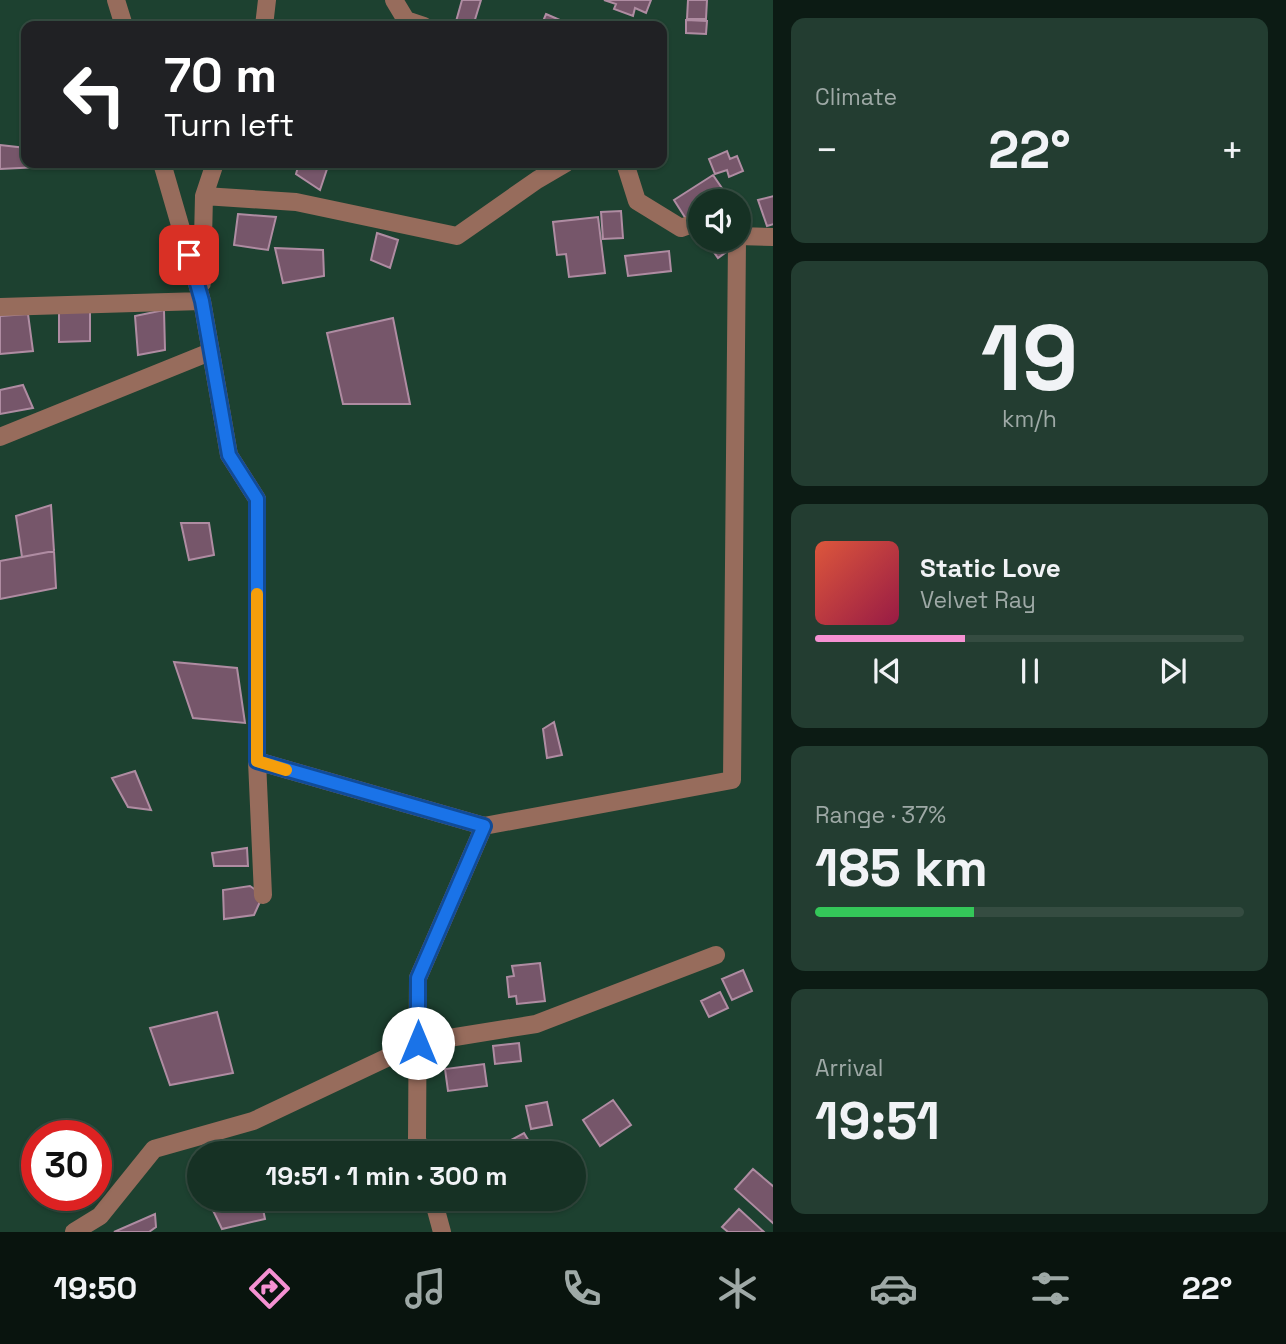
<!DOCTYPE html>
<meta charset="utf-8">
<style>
:root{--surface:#163124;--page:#233d31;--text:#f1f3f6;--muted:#9ea9a6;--line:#354c41;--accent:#f591d2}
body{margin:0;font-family:"Space Grotesk",sans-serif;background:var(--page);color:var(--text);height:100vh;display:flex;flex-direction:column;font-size:26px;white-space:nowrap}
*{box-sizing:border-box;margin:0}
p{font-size:23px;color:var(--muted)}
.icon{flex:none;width:38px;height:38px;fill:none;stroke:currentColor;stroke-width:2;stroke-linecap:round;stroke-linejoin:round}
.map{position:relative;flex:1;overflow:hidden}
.sheet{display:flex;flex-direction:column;gap:18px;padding:18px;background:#0c1b14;width:513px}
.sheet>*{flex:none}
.guide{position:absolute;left:21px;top:21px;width:646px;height:147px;border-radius:14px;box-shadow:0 2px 5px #0004,0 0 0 2px var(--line);background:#202124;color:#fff;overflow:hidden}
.buttons{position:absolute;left:688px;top:189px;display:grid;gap:14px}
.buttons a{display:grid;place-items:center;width:63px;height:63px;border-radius:50%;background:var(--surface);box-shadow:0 2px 5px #0004,0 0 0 2px var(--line);font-size:35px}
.speed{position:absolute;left:21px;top:1120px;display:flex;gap:14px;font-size:35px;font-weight:700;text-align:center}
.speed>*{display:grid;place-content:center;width:91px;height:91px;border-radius:50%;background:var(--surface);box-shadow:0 2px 5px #0004,0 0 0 2px var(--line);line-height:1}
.speed .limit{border:10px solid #d22;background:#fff;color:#111}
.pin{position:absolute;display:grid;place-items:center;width:60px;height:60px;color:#fff;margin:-30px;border-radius:14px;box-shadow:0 4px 10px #0006}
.me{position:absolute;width:77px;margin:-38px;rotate:0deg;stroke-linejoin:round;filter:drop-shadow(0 0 5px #0008)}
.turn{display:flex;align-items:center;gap:24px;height:147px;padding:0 28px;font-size:32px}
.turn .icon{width:91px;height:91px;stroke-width:2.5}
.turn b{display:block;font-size:49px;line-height:60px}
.big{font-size:52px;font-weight:600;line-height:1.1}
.sheet .card{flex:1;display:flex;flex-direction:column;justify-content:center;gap:10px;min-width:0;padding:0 24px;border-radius:14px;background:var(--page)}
.sheet .dial{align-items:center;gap:0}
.dial b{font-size:91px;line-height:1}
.song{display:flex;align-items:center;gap:21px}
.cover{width:84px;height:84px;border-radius:10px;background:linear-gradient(135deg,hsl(10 70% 55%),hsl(340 70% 35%))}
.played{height:7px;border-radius:4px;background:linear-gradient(90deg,var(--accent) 35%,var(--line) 35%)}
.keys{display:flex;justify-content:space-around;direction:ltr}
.heat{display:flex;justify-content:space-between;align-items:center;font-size:38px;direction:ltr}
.charge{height:10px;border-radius:5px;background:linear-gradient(90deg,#34c759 37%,var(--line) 0)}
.trip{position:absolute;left:187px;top:1141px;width:399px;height:70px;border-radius:35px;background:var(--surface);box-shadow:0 2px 5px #0004,0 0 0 2px var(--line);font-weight:600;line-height:70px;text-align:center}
.dock{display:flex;height:112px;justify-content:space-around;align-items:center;background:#09140e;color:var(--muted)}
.dock .icon{width:49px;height:49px}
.dock .current{color:var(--accent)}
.dock b{font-size:32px;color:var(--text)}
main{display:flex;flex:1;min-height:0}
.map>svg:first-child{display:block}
</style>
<main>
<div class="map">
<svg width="774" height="1232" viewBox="0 0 774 1232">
<rect width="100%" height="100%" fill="#1d4130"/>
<path fill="#76566a" stroke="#af8ca2" stroke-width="2" d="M462 0H481L473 26 455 25Z
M604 0H651L646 13 635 8 633 16 614 9 616 4Z
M688 0H707L706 19H687Z
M546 14 560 20 557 26H541Z
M686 20 707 21 706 34 686 33Z
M0 145 26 148V163H38L39 167 0 169Z
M727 151 730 159 737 156 743 171 729 177 727 170 715 174 709 159Z
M299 163H329L320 190 296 174Z
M713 175 726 194 715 201H700V211L686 219 674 200Z
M774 196V224L767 226 758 200Z
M621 211 623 238 603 239 601 212Z
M238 214 276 217 268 250 234 245Z
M598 217 605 273 569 277 566 254 557 255 553 222Z
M377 233 398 240 390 268 371 260Z
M705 240H727L732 248 718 258Z
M275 248 323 250 324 276 283 283Z
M669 251 671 271 628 276 625 256Z
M164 310 165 350 138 355 135 316Z
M59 311H90V341L59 342Z
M28 314 33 351 0 354V316Z
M393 318 410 404H343L327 333Z
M23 385 33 408 0 414V390Z
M51 505 54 551 22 557 16 516Z
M181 523H209L214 555 189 560Z
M54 551 56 588 0 599V561Z
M174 662 237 668 245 723 193 718Z
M554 722 562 755 547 758 543 729Z
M135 771 151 810 128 807 112 778Z
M247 848 248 866H214L212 853Z
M250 886 263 895 254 915 224 919 223 890Z
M540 963 545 1001 517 1004 516 996 509 997 507 977 514 976 512 966Z
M743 970 752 991 732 1000 722 979Z
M720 992 728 1008 709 1017 701 1001Z
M217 1012 233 1073 170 1085 150 1028Z
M519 1043 521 1061 495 1064 493 1046Z
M484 1064 487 1086 448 1091 445 1069Z
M613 1100 631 1125 600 1146 583 1120Z
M547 1102 552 1125 531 1129 526 1106Z
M524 1133 536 1153H504L500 1146Z
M241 1141 242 1153H203V1152Z
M753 1169 774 1187V1224L735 1189Z
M261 1199 265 1219 222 1229 208 1200Z
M739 1209 764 1232H728L722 1227Z
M155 1214 156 1227 149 1232H114Z"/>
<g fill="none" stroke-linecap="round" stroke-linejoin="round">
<path stroke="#976c5c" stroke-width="18" d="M116 0 124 26
M394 0 406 20 424 26
M264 26 267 0
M162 163 202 301 229 455 257 499V761L484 826 418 978 417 1139 421 1153
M625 163 637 201 681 228 700 221
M204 196 296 202 457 236 537 180 566 163
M738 236 774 237
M202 283 204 196 215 163
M0 307 202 301
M0 437 210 352
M257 761 263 895
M484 826 732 780 737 240
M433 1199 442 1232
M74 1232 100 1216 154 1149 253 1121 418 1043 536 1024 716 955"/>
</g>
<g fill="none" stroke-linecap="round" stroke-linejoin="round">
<g stroke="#114b97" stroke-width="18">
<path id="route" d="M189 255 202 301 229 455 257 499V761L484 826 418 978V1043"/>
</g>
<use href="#route" stroke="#1a73e8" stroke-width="12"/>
<path stroke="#f59e0b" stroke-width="12" d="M257 594V761L286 770"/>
</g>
</svg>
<div class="buttons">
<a><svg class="icon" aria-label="sound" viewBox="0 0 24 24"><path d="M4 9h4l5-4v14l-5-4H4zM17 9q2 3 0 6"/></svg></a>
</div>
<div class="speed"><div class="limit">30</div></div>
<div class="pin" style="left:189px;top:255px;background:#d93025"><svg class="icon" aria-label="arrive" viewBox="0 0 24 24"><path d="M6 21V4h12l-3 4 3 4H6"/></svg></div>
<svg class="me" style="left:418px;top:1043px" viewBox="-20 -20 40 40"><circle r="19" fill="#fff"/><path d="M0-13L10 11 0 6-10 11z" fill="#1a73e8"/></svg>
<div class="trip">19:51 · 1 min · 300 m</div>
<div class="guide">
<div class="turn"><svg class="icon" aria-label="left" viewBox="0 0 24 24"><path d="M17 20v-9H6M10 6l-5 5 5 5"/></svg><div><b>70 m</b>Turn left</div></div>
</div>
</div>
<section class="sheet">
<div class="card"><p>Climate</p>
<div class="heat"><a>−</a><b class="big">22°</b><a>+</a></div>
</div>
<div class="card dial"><b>19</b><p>km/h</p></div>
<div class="card">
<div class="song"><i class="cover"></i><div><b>Static Love</b><p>Velvet Ray</p></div></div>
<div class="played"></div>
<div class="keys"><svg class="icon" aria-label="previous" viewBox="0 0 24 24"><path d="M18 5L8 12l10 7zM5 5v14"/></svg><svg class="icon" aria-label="pause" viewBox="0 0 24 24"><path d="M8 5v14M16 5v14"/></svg><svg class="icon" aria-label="next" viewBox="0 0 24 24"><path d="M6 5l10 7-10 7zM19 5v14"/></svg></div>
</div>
<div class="card"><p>Range · 37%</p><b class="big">185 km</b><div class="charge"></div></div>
<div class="card"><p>Arrival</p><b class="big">19:51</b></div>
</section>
</main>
<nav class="dock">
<b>19:50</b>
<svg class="icon current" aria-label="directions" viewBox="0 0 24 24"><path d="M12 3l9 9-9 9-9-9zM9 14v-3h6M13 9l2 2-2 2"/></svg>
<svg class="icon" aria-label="music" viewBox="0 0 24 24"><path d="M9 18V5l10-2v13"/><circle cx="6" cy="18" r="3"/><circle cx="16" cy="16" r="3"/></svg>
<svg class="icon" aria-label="phone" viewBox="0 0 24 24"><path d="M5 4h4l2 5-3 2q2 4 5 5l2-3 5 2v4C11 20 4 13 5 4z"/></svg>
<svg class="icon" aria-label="climate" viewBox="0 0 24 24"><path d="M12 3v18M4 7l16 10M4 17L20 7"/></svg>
<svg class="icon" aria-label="car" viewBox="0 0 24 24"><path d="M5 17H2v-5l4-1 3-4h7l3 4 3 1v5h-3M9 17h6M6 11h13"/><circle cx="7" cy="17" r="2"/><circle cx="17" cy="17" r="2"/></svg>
<svg class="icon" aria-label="filters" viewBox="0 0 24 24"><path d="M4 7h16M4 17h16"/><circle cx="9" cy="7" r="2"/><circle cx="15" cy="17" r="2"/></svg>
<b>22°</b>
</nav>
